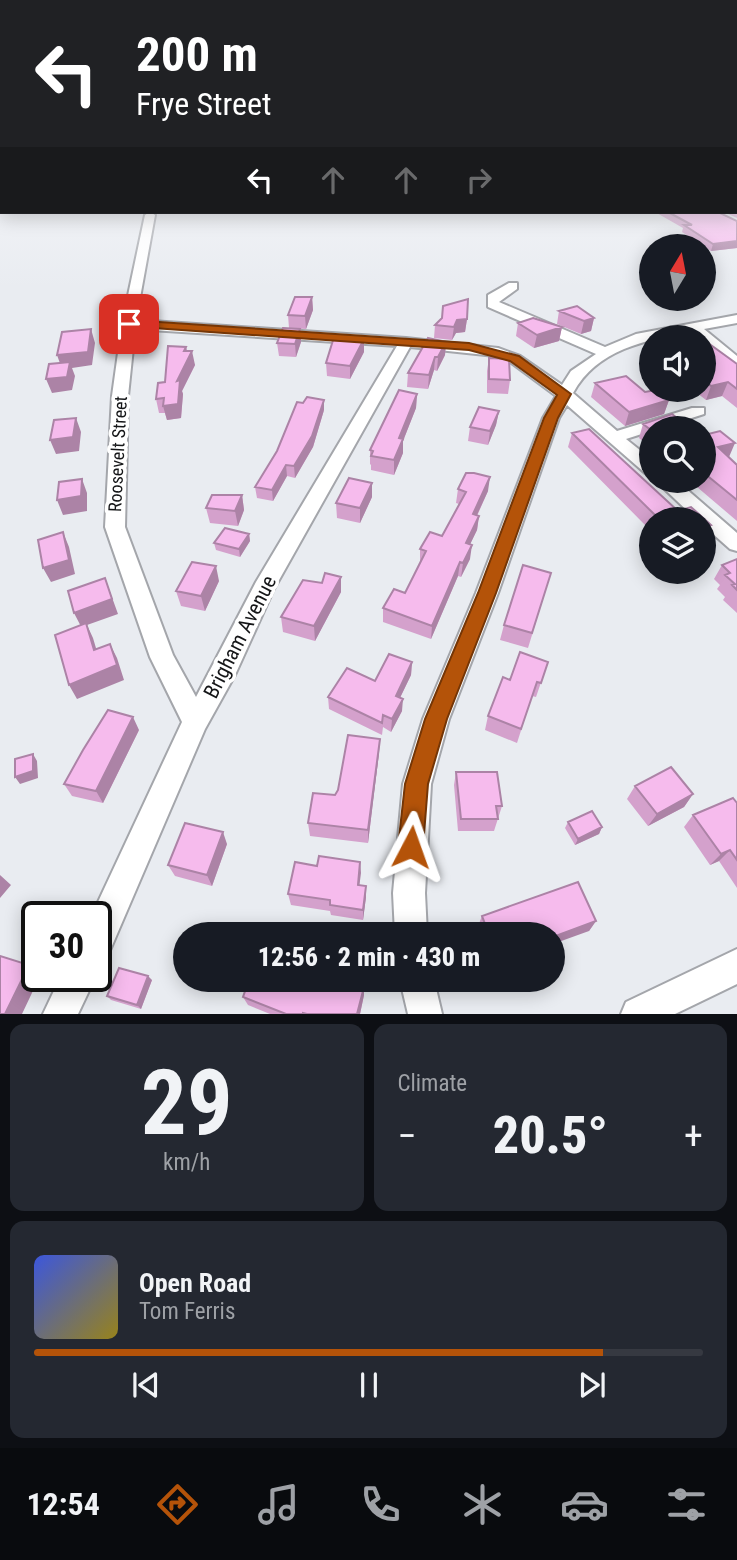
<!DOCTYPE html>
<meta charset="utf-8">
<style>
:root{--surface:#171b24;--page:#242831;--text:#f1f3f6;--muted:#9ea1a6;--line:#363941;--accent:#b45309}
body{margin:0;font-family:"Roboto Condensed",sans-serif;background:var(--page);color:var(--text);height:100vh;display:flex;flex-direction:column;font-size:26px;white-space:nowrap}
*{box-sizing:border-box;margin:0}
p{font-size:23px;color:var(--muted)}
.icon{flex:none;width:38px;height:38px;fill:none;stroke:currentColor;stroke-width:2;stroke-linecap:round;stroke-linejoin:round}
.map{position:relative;height:1014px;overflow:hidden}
.panel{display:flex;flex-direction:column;gap:10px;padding:10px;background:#0d0f14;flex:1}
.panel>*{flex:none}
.banner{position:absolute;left:0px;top:0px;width:738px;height:214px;box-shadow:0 4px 18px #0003;background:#202124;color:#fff;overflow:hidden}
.needle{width:46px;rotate:10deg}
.tools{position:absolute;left:639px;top:234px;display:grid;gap:14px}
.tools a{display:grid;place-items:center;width:77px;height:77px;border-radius:50%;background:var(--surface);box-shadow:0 4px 18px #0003;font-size:35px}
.speed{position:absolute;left:21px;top:901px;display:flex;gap:14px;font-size:35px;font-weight:700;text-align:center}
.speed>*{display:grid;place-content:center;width:91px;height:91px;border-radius:50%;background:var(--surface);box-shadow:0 4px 18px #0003;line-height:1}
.speed .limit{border:4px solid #111;border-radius:10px;background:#fff;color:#111}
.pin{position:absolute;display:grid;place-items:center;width:60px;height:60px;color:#fff;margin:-30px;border-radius:14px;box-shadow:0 4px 10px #0006}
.me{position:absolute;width:77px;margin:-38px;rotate:4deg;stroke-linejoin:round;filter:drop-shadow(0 0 5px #0008)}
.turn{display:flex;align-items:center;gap:24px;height:147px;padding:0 21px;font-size:32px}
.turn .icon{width:91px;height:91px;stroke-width:2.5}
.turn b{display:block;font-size:49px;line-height:60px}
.lanes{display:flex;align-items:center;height:66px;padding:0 21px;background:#0003;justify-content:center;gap:35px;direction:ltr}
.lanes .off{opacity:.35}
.big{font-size:52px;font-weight:800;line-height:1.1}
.panel .card{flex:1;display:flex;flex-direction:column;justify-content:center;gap:10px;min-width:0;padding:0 24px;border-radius:14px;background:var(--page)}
.panel .dial{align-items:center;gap:0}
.dial b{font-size:91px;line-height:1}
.song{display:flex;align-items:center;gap:21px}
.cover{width:84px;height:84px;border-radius:10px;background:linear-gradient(135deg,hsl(230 70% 55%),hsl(50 70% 35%))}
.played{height:7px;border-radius:4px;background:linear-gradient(90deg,var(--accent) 85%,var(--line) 85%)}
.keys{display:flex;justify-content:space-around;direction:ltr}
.heat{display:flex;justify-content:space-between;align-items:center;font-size:38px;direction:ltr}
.panel .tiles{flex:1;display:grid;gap:10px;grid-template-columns:1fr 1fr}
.card:last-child{grid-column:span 2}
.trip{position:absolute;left:173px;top:922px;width:392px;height:70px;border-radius:35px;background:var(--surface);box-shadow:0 4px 18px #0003;font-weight:800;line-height:70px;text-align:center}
.tab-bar{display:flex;height:112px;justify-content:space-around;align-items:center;background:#090b0e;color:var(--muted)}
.tab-bar .icon{width:49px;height:49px}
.tab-bar .active{color:var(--accent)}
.tab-bar b{font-size:32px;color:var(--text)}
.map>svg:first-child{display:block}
</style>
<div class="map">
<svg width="737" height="1014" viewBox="0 0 737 1014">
<rect width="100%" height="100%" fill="#e9ecf1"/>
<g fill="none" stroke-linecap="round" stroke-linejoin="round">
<g stroke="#a4a6ab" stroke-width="4">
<path id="minor" d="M150 212 155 215 136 320 406 338 498 348 520 356 562 385 571 371 596 354 488 307V295L509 283H517V289L499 302 605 347 636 334 737 315V323L704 329 737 356V367L704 343V338H698L691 332C646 340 597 349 573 393L617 431 692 408H704V414L626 439 651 459V475L645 473 567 405 559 418 498 593 449 719 431 784 425 893 427 934H395L393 893 403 784 423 719 476 593 543 418 556 396 510 362 495 356 410 347 274 589 235 675 205 729 108 955 96 959V917H91L182 722 150 657 105 527 112 396 122 324 145 215ZM135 329 397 346 256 582 196 697 173 655 125 527 128 396Z
M656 481H677L737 533V551L730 549 704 526V520H697Z
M737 949V984L675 1014H621L626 1002Z
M61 976H96L78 1014H43Z
M400 980H434L442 1014H408Z"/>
</g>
<use href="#minor" fill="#fff" fill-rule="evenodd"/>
</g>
<path fill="#d4a1cc" d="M737 191V218L724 212H737Z
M655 212H718L737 221V248L711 251 682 232 683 228Z
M312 297 313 310 306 329 289 328 288 315Z
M559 311 594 318 591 331 581 334 557 324Z
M467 319 465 332 456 333 452 340 434 338 435 325Z
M518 323 562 327 559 341 534 348 516 336Z
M300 329 301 342 296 357 279 356 277 343Z
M704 340 737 364V408L722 396 706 400 693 390H704Z
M446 342 445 355 437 371 434 370 428 389 407 387 408 373Z
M186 347 187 351 195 365 182 391 183 394 181 418 167 420 165 413H159L156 399Z
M364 352 350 379 327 376 326 363Z
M489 358 510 380 508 394 487 393V371Z
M595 383 669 400 664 414 625 426 591 397Z
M417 394 416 408 403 441V453L394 475 371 470V465L370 464V450Z
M324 410 313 447 295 478 287 476 273 501 257 498 255 487Z
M499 411 496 425 488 445 468 441 470 427Z
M643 424 651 429V448L639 438Z
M589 429 678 511 691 507 711 525 704 540V520H651V542L644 535 647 527 568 447 572 433Z
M704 435 737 465V521L690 481H704Z
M372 483V497L360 523 337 518 336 503Z
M458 489 488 491 477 516H479L477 530 470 544V559L461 577 458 576 431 639 383 622V608L405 593 420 563V549L442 536 459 504 456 503Z
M242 495 244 510 238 526 210 523 206 508Z
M249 534 250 541 240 557 216 550 214 543Z
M737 559V613L723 600 725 597 717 589 720 585 714 579 722 565Z
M551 573 528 648 500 640 504 625Z
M341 577V592L315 641 283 632 281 617 322 583Z
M219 581 205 611 181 606 176 591Z
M412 662 411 675 400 698 402 711 391 732 383 727 382 735 329 709 328 697 375 681Z
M548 662 536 697 532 696 517 743 485 730 488 716 510 680Z
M139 730 103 803 72 796 64 784Z
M379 753 368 843 310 836 308 823Z
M456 772 502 806 494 831H458L454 785Z
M635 786 693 794 684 807 648 826 627 799Z
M737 803V888L719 861 710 865 684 827 693 815Z
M568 822 602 827 599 834 575 845 565 828Z
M227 844 212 886 175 876 168 865Z
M360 862 359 885 366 886V897L363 920 331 915 330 911 291 905 288 894 317 866Z
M482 916 596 921 589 931 553 934H481L478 926Z
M152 980 141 1009 111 1000 107 996Z
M285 980H359V985L364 987V995L360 1014H270L248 1005 243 997 284 984Z"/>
<path fill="#ac83a6" d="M737 241V248L711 251 713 244Z
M312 297 313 310 306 329 305 316Z
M594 318 591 331 581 334 584 321Z
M467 319 465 332 456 333 452 340 454 327 457 320Z
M562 327 559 341 534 348 537 335Z
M91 329 95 343 92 365 72 368 75 376 72 390 52 393 46 379 62 369 57 355Z
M300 329 301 342 296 357 295 344Z
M364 339V352L350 379V366Z
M446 342 445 355 437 371 438 357Z
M186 347 188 358 192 351 195 365 182 391 183 394 181 418 167 420 163 406Z
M435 357 434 370 428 389 429 375Z
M728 382 722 396 706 400 711 386Z
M417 394 416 408 403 441V453L394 475V460L399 438Z
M324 400V410L313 447 295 478 294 466Z
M669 400 664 414 625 426 629 412Z
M499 411 496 425 488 445 490 431Z
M76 418 81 432 79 451 56 454 50 440Z
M735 443 729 457 718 447Z
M286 465 287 476 273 501 272 490Z
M490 477 488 491 471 528 473 514Z
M82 479 87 493V511L63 515 57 500Z
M372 483V497L360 523V508Z
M242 495 244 510 238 526 235 511Z
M479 516 477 530 464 557 466 543Z
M711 525 704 540V527Z
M63 532 69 547 75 574 51 582 43 568Z
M249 534 250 541 240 557 239 549Z
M472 545 470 559 461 577 463 563Z
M460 562 458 576 431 639 432 626Z
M216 566 219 581 205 611 201 596Z
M341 577V592L315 641 314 626Z
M105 578 118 614 87 625 93 638 101 665 74 613Z
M110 644 117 658 124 680 77 699 69 685Z
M412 662 411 675 395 708 396 696Z
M403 699 402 711 391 732 392 719Z
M133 717 139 730 103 803 96 791Z
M380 739 379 753 368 843V830Z
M33 754 37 761 38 778 20 784 15 777Z
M693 794 684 807 648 826 657 814Z
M602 827 599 834 575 845 578 839Z
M223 832 227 844 212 886 207 875Z
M730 850 719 861 710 865 721 854Z
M360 862 361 873 358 896V885Z
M0 875 11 885 0 898Z
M366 886V897L363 920V910Z
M596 921 589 931 553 944V937Z
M29 965 37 971V976H40L22 1014H5Z
M148 976 152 980 141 1009 137 1005Z
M364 987V995L360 1014H357Z"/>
<path fill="#f6bbed" stroke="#ac83a6" stroke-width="2" d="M668 212H718L737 221V241L713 244 684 225H692Z
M295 297H312L305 316 288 315Z
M468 299 467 319 457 320 454 327 435 325 442 318 443 306Z
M577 306 594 318 584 321 559 311Z
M533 318 562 327 537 335 518 323Z
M283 328 300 329 295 344 277 343Z
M91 329 88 352 57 355 62 332Z
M334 337 364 339 350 366 326 363Z
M428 338 446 342 438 357H435L429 375 408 373Z
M704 340 737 364V389L728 382 711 386 704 380Z
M168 346 186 347 184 351H192L177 381 180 380 178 404 163 406 164 398 156 399 158 383 165 382Z
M489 358 509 359 510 380 489 379Z
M70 362 67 377 46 379 49 364Z
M626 376 645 392 656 390 669 400 629 412 595 383Z
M399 390 417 394 399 438 403 439 394 460 371 456 373 451 370 450Z
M307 397 324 400 312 436 294 466 286 465 272 490 255 487 277 451 297 402 303 403Z
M479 407 499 411 490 431 470 427Z
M672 414 691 429H651V430L643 424Z
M76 418 73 437 50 440 54 420Z
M589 429 678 511 691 507 711 525 704 527V520H651V521L650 520 658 518 572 433Z
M720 431 735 443 718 447 737 465V500L704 473V435Z
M466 473H474L490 477 473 514 479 516 466 543 472 545 463 563 460 562 432 626 383 608 394 589 405 593 426 551 420 549 430 532 442 536 466 492 458 489Z
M349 478 372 483 360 508 336 503Z
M82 479 81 496 57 500 59 482Z
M212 495H242L235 511 206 508Z
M225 528 249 534 239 549 214 543Z
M63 532 69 560 43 568 38 540Z
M737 559V590L732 585 735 584 725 575 730 573 722 565Z
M192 562 216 566 201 596 176 591Z
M523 565 551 573 532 633 504 625Z
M325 573 341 577 314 626 281 617 303 580 322 583Z
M105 578 112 599 74 613 68 591Z
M86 623 94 650 110 644 117 665 69 685 55 635Z
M520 652 548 662 541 683 537 682 521 729 488 716 503 677 510 680Z
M389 654 412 662 396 696 403 699 392 719 383 715 382 723 328 697 347 668 375 681Z
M108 710 133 717 96 791 64 784 83 750Z
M348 735 380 739 368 830 308 823 313 793 335 795 338 790Z
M33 754V771L15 777V759Z
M671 767 693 794 657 814 635 786Z
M456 772H497L502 806H496L498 819H461Z
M733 798 737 803V860L730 850 721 854 693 815Z
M592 811 602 827 578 839 568 822Z
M185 823 223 832 207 875 168 865Z
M319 856 360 862 358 885 366 886 363 910 330 905V900L288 894 295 862 317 866Z
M578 882 596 921 553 937V934H489L482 916Z
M244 928 265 933V934H243Z
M0 956 29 965 5 1014H0Z
M119 968 148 976 137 1005 107 996Z
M249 980H273L284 984 285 980H358L357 984 364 987 357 1014H307L303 1013V1014H286L243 997Z"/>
<linearGradient id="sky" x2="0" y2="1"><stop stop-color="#89b6ee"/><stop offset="0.51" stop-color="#f5f6f9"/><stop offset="1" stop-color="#f5f6f9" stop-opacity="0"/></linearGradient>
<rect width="737" height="288" fill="url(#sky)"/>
<path fill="#b45309" stroke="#753606" stroke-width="2" d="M129 320 469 343 519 356 571 394 558 418 496 593 447 719 428 784 423 847 419 856 411 859 402 856 398 847 405 784 425 719 478 593 544 418 557 395 510 361 469 350 125 326 123 324Z"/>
<g text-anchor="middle" stroke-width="7" stroke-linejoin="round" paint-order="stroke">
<g font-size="18" fill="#151618" stroke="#fff">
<text transform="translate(118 454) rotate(-87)" y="6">Roosevelt Street</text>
</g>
<g font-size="21" fill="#151618" stroke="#fff">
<text transform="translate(240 637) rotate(-63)" y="7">Brigham Avenue</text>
</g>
</g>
</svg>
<div class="tools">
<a><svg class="needle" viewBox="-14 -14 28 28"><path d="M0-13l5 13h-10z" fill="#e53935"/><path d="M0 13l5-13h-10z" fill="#9ea1a6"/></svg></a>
<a><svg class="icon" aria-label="sound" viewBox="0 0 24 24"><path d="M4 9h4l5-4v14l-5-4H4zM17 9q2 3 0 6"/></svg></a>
<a><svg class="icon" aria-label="search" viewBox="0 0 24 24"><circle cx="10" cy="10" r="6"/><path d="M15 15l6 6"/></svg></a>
<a><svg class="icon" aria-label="layers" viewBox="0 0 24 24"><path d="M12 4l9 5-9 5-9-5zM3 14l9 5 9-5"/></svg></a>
</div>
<div class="speed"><div class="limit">30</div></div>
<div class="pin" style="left:129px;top:324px;background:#d93025"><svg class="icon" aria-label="arrive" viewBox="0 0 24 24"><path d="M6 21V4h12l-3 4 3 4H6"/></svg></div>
<svg class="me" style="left:411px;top:847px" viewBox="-20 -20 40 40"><path d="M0-17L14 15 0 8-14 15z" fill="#b45309" stroke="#fff" stroke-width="4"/></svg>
<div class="trip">12:56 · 2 min · 430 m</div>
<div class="banner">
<div class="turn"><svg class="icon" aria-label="left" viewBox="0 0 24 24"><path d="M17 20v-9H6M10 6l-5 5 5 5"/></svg><div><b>200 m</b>Frye Street</div></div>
<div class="lanes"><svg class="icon" aria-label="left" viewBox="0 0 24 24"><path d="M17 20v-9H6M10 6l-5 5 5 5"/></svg><svg class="icon off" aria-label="ahead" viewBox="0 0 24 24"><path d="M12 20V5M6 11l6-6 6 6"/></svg><svg class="icon off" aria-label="ahead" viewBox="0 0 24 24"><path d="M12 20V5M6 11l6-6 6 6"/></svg><svg class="icon off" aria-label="right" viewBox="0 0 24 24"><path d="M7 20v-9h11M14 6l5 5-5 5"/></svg></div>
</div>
</div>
<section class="panel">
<div class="tiles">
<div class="card dial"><b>29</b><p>km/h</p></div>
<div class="card"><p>Climate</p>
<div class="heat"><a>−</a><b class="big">20.5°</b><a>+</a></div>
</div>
<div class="card">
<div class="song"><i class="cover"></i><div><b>Open Road</b><p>Tom Ferris</p></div></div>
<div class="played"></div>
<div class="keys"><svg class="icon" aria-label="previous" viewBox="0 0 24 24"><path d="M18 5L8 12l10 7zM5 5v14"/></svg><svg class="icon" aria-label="pause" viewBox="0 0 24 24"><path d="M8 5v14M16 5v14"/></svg><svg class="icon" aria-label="next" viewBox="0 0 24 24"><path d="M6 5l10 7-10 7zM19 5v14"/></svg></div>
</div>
</div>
</section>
<nav class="tab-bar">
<b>12:54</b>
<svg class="icon active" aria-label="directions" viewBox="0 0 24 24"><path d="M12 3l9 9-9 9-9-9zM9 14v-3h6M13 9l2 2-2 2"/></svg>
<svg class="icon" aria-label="music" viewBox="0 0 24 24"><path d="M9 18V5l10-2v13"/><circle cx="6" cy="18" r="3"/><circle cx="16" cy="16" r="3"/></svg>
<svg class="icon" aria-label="phone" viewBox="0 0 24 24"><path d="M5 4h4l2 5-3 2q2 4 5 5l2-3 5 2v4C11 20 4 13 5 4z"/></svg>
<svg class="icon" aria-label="climate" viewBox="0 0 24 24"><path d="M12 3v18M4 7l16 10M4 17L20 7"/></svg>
<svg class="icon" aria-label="car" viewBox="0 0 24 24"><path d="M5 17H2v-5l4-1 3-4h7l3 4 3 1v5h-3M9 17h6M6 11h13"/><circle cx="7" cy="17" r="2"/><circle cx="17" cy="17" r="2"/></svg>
<svg class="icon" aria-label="filters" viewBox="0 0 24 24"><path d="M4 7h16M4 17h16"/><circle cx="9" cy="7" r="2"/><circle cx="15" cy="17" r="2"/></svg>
</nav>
